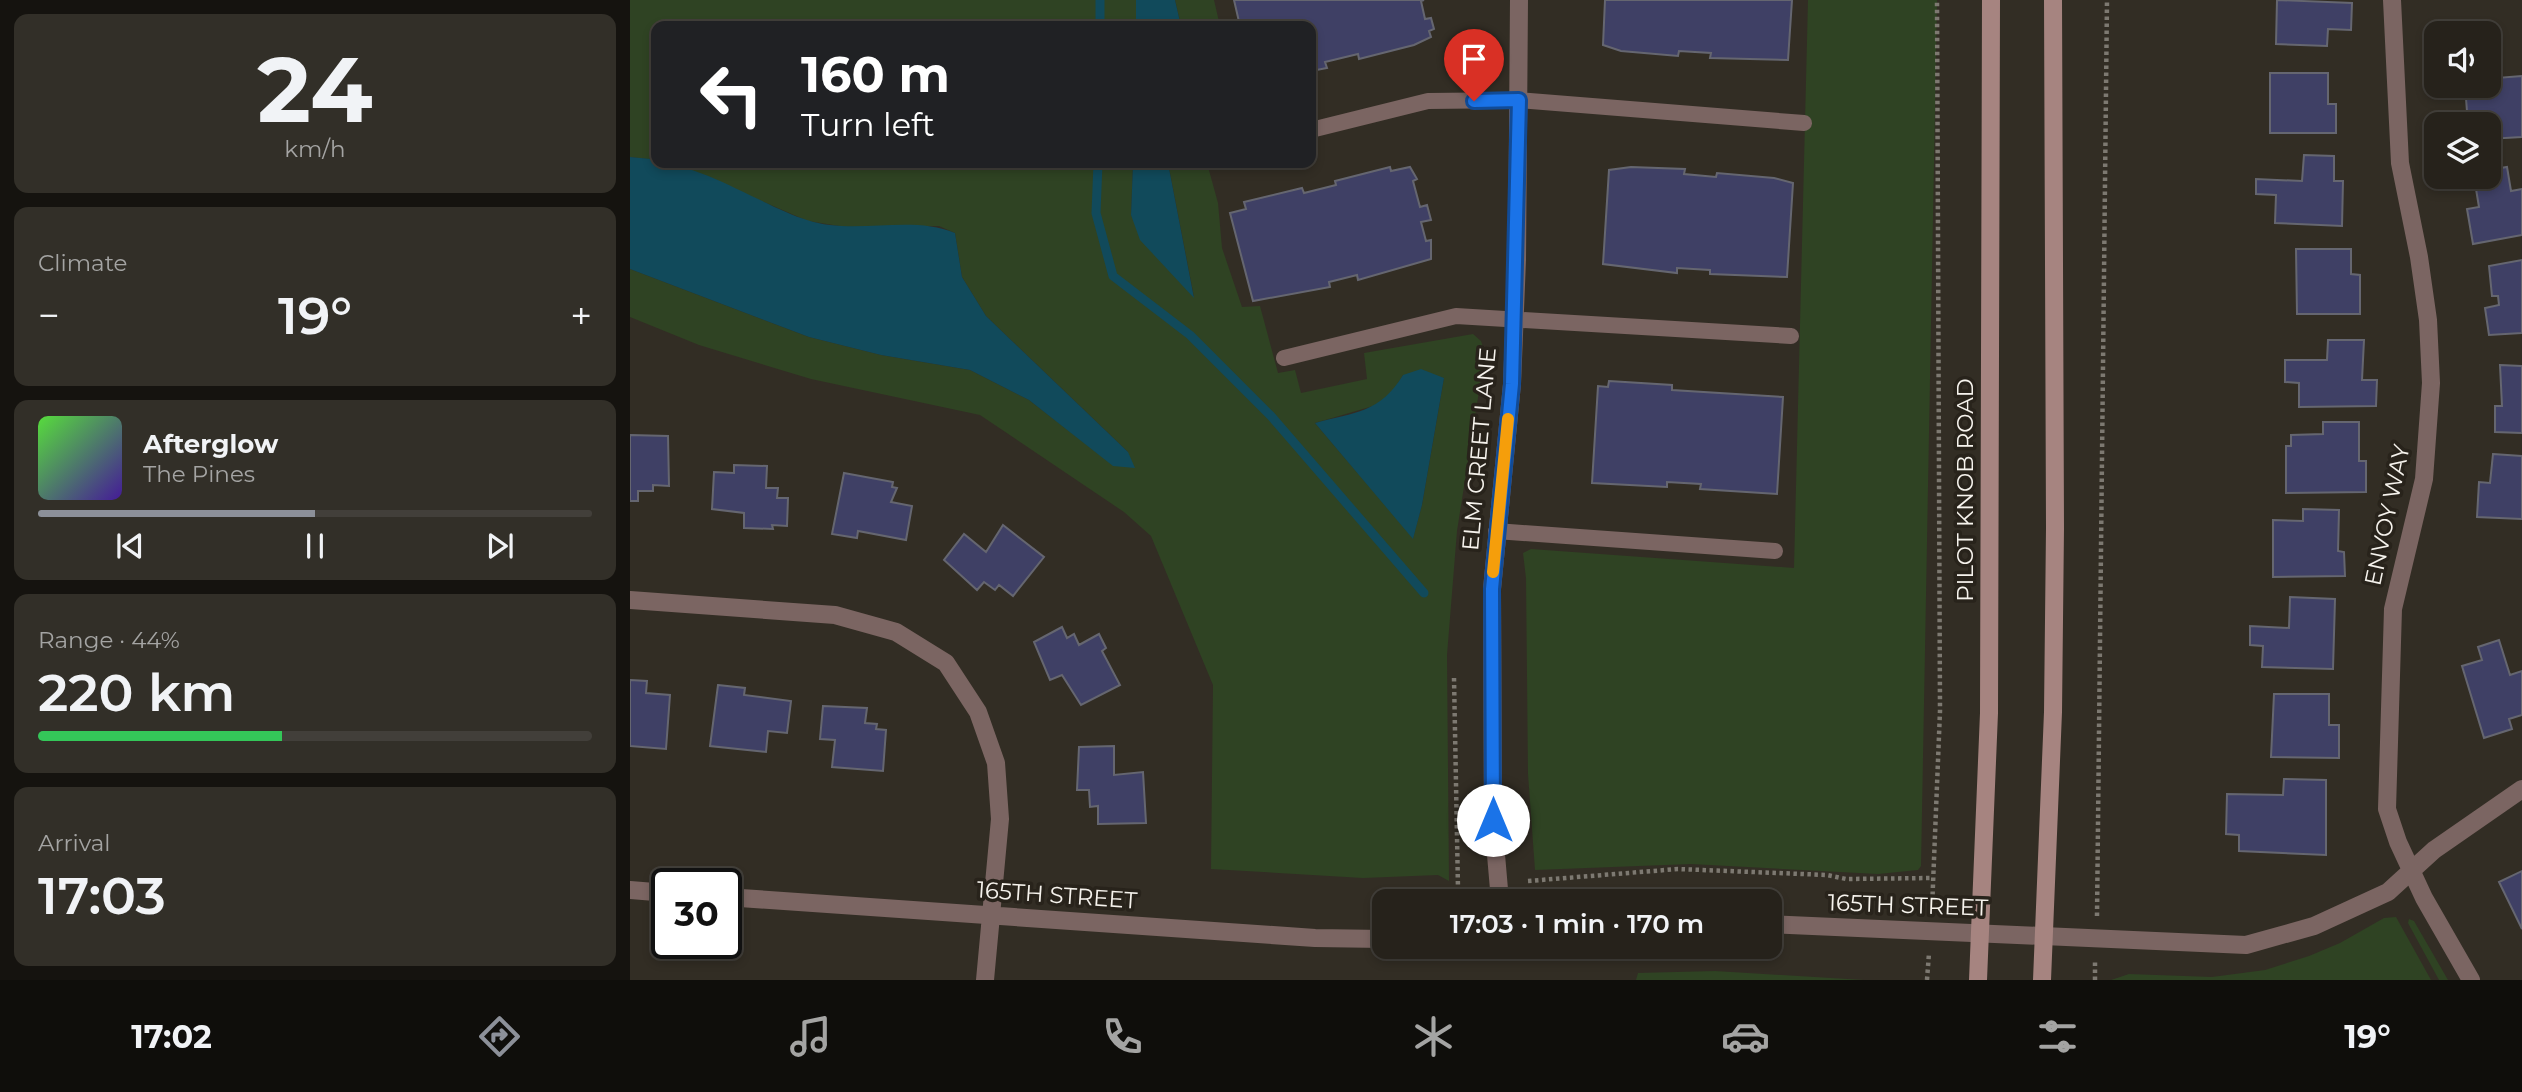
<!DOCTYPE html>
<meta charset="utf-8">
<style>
:root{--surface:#26221b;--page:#322f28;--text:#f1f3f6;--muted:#a4a4a3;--line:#423f3a;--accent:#8c9099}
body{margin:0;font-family:Montserrat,sans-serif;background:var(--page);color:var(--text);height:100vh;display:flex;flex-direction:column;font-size:26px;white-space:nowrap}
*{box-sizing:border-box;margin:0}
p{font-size:23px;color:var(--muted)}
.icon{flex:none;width:38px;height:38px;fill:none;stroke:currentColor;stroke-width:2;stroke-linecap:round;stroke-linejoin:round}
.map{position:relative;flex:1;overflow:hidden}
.details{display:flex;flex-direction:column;gap:14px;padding:14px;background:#15130f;width:630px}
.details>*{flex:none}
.hud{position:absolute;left:21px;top:21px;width:665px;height:147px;border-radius:14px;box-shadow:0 4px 10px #0003,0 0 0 2px var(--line);background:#202124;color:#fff;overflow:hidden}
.buttons{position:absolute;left:1794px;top:21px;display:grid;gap:14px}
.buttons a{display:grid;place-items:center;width:77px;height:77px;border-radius:14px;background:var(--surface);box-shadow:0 4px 10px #0003,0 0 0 2px var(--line);font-size:35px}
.speed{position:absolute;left:21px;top:868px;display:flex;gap:14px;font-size:35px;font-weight:700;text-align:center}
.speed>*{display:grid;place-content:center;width:91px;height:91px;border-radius:50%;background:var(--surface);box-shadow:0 4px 10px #0003,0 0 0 2px var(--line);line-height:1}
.speed .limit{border:4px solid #111;border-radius:10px;background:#fff;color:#111}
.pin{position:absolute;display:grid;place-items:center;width:60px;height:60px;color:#fff;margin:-72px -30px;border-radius:50% 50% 50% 0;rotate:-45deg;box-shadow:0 0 7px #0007}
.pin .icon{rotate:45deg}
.me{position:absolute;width:77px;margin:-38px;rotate:0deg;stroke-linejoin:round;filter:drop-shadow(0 0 5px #0008)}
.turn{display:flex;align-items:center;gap:24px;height:147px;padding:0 35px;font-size:32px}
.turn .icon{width:91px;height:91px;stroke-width:2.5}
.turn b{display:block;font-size:49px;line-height:60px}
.big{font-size:52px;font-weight:600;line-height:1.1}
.details .card{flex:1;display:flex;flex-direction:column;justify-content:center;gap:10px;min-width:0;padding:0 24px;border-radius:14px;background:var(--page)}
.details .dial{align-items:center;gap:0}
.dial b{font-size:91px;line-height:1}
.song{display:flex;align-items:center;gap:21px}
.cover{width:84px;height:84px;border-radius:10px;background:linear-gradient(135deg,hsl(110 70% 55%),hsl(260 70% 35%))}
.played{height:7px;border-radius:4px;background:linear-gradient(90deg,var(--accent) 50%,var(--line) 50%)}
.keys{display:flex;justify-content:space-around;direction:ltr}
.heat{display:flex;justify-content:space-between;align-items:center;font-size:38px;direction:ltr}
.charge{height:10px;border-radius:5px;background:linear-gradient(90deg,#34c759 44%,var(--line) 0)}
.trip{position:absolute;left:742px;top:889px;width:410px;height:70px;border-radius:14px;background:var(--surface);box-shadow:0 4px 10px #0003,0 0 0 2px var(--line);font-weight:600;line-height:70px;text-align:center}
.tabs{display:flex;height:112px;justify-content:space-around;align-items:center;background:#0f0e0b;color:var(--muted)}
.tabs .icon{width:49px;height:49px}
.tabs .selected{color:var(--accent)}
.tabs b{font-size:32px;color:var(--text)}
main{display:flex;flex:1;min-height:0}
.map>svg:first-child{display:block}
</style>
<main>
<section class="details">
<div class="card dial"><b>24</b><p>km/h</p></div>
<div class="card"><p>Climate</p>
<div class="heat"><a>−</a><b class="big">19°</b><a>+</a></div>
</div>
<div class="card">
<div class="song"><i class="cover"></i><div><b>Afterglow</b><p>The Pines</p></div></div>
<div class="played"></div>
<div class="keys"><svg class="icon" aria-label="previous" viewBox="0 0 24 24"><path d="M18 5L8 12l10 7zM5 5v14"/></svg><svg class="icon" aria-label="pause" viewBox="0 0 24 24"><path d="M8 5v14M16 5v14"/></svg><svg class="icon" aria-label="next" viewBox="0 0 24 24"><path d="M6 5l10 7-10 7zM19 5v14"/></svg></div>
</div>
<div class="card"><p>Range · 44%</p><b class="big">220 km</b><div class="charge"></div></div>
<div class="card"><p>Arrival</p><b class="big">17:03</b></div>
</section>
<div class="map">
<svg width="1892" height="980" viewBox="0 0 1892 980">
<rect width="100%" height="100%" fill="#322d24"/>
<path fill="#2f4323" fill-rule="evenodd" d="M0 0H506V26H26V160L0 157Z
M545 0H584L590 26H551Z
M1178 0H1307L1291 866 1288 870 1248 874 1061 864 905 870 898 774 896 578 893 553 901 549 1164 568Z
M34 163H503L501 215 564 297 538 163H577L588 203 592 248 612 307 630 306 648 373 665 370 671 393 737 379 734 353 843 334 851 341 855 353 827 531 817 655 819 881 808 875 733 878 581 869 583 685 521 536 494 512 350 415 181 379 69 345 0 317V269L179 337 251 355 340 370 399 400 483 465 498 452 356 316 332 277 325 233 309 226 222 228 178 221 66 173ZM773 375 814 378 792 505 783 538 685 423 743 406 760 397Z
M1766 917 1801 980H1481L1499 974 1582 977 1635 970 1679 956 1710 943 1754 918Z
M1779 919 1784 921 1818 980H1809L1778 923Z
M1085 971 1234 980H1006L1008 973Z"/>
<path fill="#114a5b" d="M506 0H545L551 26H506Z
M0 157 21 159 26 163C70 163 133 206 177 220 225 236 280 214 325 233L332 277 356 316 498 452 505 468 483 466 399 400 340 370 251 355 179 337 0 269Z
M503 163H538L564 298 510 240 501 215Z
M791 369 814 378 792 505 783 539 685 423C725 412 750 413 773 375Z"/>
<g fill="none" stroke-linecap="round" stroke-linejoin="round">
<path stroke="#114a5b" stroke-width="9" d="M470 26V0
M468 163 466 213 483 276 560 335 641 416 794 593"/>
</g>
<path fill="#3f4065" stroke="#656670" stroke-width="2" d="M604 0H794L791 1 795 19 801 18 804 29 799 31 801 37 784 45 729 59 728 54 695 62 697 68 681 71V26H610Z
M975 0H1162L1158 60 1080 58 1081 53 1049 51 1048 56 991 51 973 45Z
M1647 0 1722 3 1721 30 1698 29 1697 46 1646 44Z
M1867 69V78L1892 76V137L1858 139V124H1838L1835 86H1858V70Z
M1640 73H1698V104H1706V133H1640Z
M1674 155 1704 156V181H1713L1712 226 1645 223 1646 195 1626 194V179L1672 181Z
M760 167 761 171 780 167 787 179 783 181 790 207 797 205 801 220 791 222 796 241 801 240V259L728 280 727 275 699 282 700 287 623 301 600 213 616 209 614 202 672 188 674 193 706 185 705 181Z
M1001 167 1055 169 1054 174 1086 177 1087 173 1144 178 1163 183 1157 277 1080 274V270L1047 268V273L973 264 979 170Z
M1877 167 1881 191 1892 189V235L1843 244 1837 209 1849 207 1844 177H1858V170Z
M1666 249H1721V274L1730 275V314H1667Z
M1892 260V333L1859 335 1855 308 1869 305 1868 296H1862L1859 266Z
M1698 340H1734L1732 380H1747L1746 406 1669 407V383L1655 382V360H1697Z
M1870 365 1892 366V433L1865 432V406H1872Z
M979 381 1042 385V390L1153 397 1147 494 1070 489 1071 484 1037 482V487L962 483 968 386 978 387Z
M1693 422H1729V461H1736V492L1656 493V446H1661V435L1693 434Z
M0 435 38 436 39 486 23 485V491H8V501H0Z
M1863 454 1892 456V519L1847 517 1849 482 1860 483Z
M104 465 137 466 136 488H148L147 498H158L157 526 142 525 143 529 114 528V513L82 509 84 472 104 473Z
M214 473 263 482 262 487 267 488 261 502 282 506 276 540 228 531 227 538 202 534Z
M1673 509 1709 510 1708 551 1714 552 1715 576 1643 577V520L1673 521Z
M373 525 414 557 383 596 369 585 365 590 354 582 347 590 314 560 334 534 356 552Z
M1660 597 1705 599 1703 669 1632 667 1633 646 1620 645V626L1659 628Z
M432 627 437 638 444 634 449 645 469 634 476 648 472 651 490 685 451 705 432 675 420 680 404 642Z
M1869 640 1880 675 1892 671V715L1879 719 1882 729 1854 738 1832 666 1852 660 1848 647Z
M0 680 17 681 16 693 40 695 36 749 0 746Z
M88 685 115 688 114 695 161 701 157 733 138 731 136 752 80 746Z
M1644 694H1699V725H1709V758L1641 757Z
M193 706 237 708 235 723 247 724 246 729 256 730 253 771 202 767 205 740 190 739Z
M484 746V775L513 772 516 823 468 824V806L460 807 459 790H447L449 747Z
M1654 779 1696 780V855L1609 851V835L1596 834 1597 794 1653 795Z
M1892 871V929L1869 882Z"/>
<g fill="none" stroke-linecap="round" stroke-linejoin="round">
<path stroke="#7d7971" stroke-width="4.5" stroke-dasharray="3.5 3.5" stroke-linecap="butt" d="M824 678 828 889
M898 881 1048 869 1197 875 1216 879 1303 878
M1302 909 1310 711 1307 0
M1467 916 1477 0
M1297 980 1299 953
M1465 980V960"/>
<path stroke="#7b6562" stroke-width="16" d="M681 130 798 101 889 100 1174 123
M654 358 826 316 1161 336
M866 531 1145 551"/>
<path stroke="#7b6562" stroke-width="18" d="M1762 0 1770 163 1789 257 1798 320 1801 383 1794 479 1763 609 1757 809 1768 842 1794 898 1841 980
M0 600 205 615 266 632 316 663 348 712 366 763 370 819 355 980
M0 890 37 893
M96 897 685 938 754 939
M870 901 863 820 862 589 882 384 887 260 889 0
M1139 924 1616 945 1684 926 1758 892 1804 850 1892 789"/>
<path stroke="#a68480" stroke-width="18" d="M1348 980 1359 713 1361 0
M1412 980 1423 712 1425 528 1423 0"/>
</g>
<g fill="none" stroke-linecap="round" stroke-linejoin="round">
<g stroke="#114b97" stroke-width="18">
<path id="route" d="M844 101 889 100 882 384 862 589 863 820"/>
</g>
<use href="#route" stroke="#1a73e8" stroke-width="12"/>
<path stroke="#f59e0b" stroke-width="12" d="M863 572 878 419"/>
</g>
<g text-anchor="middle" stroke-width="7" stroke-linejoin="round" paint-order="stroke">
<g font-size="23" fill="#f6f3ed" stroke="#28231b">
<text transform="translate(849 449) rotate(-85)" y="8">ELM CREET LANE</text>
<text transform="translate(1335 490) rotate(-90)" y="8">PILOT KNOB ROAD</text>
<text transform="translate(1757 515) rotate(-78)" y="8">ENVOY WAY</text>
<text transform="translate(427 895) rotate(4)" y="8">165TH STREET</text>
<text transform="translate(1278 905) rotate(2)" y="8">165TH STREET</text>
</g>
</g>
</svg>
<div class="buttons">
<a><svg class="icon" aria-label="sound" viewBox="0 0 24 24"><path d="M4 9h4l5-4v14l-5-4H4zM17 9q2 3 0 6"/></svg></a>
<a><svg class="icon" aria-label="layers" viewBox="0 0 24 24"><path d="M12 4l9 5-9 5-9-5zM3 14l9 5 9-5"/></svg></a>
</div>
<div class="speed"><div class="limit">30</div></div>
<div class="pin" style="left:844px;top:101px;background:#d93025"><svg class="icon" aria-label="arrive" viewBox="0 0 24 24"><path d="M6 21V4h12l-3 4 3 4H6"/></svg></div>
<svg class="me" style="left:863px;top:820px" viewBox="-20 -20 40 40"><circle r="19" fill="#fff"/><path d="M0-13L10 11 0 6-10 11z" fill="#1a73e8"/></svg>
<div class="trip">17:03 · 1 min · 170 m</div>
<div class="hud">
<div class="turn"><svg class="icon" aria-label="left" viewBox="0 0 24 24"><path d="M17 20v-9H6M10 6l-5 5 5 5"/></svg><div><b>160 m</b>Turn left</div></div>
</div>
</div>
</main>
<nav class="tabs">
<b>17:02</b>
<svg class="icon selected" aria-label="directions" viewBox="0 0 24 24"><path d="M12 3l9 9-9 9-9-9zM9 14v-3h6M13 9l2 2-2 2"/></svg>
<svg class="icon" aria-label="music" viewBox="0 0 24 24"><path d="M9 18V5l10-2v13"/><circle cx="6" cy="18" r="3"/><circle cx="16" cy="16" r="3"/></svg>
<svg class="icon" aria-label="phone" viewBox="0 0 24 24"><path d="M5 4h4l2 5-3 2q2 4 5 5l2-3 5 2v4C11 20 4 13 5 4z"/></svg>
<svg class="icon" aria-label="climate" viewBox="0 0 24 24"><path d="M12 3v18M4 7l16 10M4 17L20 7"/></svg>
<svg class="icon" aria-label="car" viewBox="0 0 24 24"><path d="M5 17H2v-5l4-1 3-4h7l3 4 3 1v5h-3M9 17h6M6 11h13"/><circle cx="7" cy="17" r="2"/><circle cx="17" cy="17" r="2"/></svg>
<svg class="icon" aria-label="filters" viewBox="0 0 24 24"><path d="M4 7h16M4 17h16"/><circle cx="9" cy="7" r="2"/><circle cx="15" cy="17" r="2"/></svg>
<b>19°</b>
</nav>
